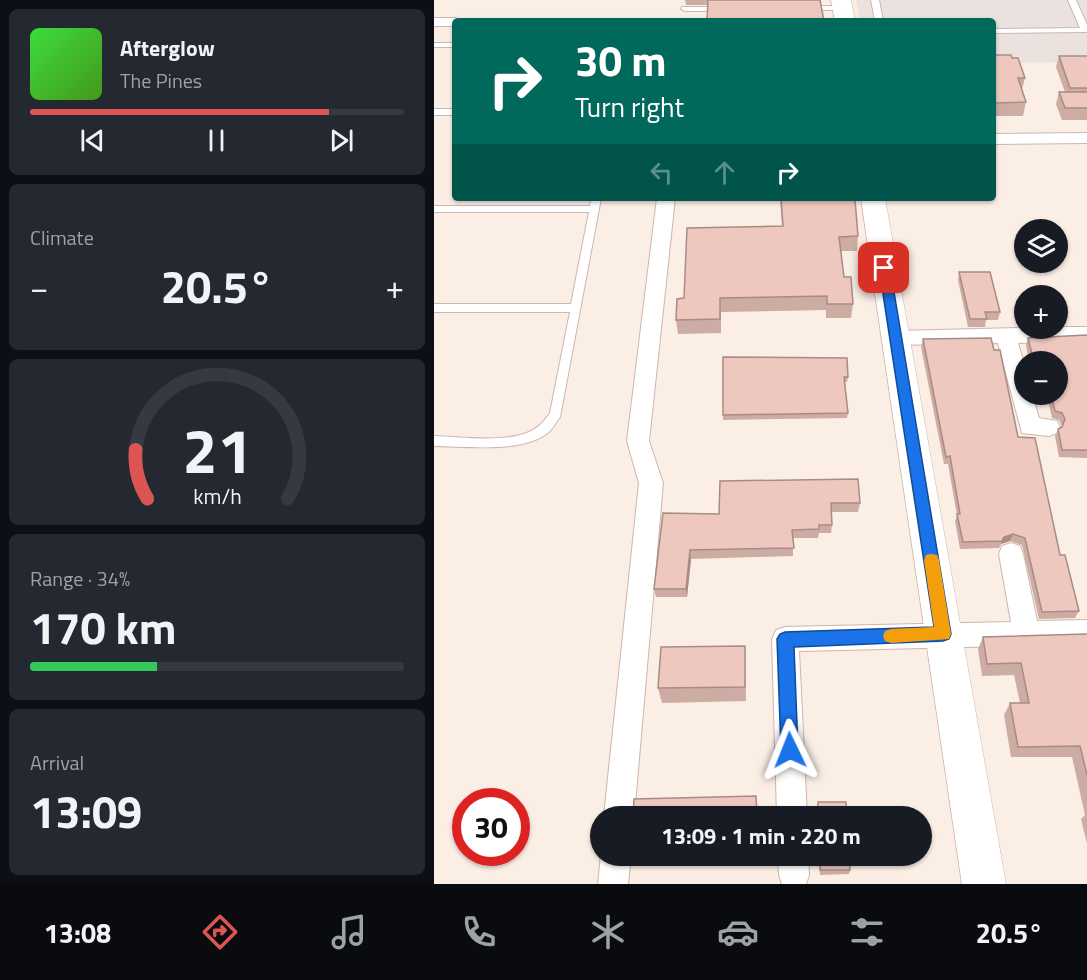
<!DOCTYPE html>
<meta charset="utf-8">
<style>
:root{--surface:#171b24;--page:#242831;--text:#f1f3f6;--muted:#9ea1a6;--line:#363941;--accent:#dc5552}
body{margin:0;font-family:"Titillium Web",sans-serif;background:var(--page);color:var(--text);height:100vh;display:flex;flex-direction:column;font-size:22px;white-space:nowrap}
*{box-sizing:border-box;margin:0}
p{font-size:20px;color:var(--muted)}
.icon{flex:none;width:33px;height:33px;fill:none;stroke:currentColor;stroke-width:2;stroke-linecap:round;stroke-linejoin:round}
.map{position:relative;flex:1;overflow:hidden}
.details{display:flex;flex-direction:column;gap:9px;padding:9px;background:#0d0f14;width:434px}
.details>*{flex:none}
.guide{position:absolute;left:18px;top:18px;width:544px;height:183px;border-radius:6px;box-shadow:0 2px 4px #0004;background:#00695c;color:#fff;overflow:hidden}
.controls{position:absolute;left:580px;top:219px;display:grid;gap:12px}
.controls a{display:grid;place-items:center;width:54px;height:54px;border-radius:50%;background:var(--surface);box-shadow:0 2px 4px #0004;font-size:30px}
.speed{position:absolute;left:18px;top:788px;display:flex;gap:12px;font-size:30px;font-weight:700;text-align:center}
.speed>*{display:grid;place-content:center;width:78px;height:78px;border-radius:50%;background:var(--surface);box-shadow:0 2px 4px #0004;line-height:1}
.speed .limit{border:9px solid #d22;background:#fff;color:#111}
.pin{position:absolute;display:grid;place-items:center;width:51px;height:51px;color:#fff;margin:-26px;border-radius:12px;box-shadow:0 3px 9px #0006}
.me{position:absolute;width:66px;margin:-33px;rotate:358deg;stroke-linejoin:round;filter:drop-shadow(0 0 4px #0008)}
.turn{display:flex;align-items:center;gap:21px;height:126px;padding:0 24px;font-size:27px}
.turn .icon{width:78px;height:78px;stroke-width:2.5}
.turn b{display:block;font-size:42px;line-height:51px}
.lanes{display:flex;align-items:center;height:57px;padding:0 24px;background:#0003;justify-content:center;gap:30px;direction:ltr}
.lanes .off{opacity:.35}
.big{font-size:45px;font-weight:700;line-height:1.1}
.details .card{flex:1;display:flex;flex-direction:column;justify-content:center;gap:9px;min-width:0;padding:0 21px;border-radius:9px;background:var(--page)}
.details .dial{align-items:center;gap:0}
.dial svg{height:156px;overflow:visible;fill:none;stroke:var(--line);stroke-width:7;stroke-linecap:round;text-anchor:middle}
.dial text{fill:var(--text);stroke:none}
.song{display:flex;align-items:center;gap:18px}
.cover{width:72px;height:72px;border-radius:9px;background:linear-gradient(135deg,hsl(120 70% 55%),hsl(100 70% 35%))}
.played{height:6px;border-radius:3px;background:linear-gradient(90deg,var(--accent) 80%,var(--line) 80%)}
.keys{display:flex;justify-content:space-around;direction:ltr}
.heat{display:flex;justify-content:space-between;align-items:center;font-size:33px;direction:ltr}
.charge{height:9px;border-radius:4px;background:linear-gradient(90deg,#34c759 34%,var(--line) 0)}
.trip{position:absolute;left:156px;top:806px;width:342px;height:60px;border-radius:30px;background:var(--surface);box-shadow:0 2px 4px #0004;font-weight:700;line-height:60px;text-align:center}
.dock{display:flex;height:96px;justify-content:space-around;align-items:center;background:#090b0e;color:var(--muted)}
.dock .icon{width:42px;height:42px}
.dock .active{color:var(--accent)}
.dock b{font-size:27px;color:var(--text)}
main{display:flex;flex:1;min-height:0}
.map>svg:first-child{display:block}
</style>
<main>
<section class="details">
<div class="card">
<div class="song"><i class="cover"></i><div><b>Afterglow</b><p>The Pines</p></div></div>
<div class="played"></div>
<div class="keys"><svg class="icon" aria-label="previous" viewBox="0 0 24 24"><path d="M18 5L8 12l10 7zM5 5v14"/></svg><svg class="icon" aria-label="pause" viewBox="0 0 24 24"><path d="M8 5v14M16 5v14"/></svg><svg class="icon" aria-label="next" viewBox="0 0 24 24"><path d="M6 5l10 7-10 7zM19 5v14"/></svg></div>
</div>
<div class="card"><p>Climate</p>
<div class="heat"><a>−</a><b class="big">20.5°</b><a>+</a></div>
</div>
<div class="card dial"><svg viewBox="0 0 100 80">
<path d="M14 69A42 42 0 1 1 86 69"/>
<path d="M14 69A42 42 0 0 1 8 44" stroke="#dc5552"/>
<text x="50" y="56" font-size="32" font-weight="700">21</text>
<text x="50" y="72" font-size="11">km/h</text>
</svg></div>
<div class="card"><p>Range · 34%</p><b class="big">170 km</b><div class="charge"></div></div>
<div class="card"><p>Arrival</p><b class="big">13:09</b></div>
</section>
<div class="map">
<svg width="654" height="884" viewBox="0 0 654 884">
<rect width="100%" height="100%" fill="#fbeee5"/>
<path fill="#ebe2df" d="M422 0H653V62L560 63V21H426Z"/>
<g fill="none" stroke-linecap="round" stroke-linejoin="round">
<g stroke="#cdb6af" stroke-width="2">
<path id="lane" d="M437 0H445L449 21H441Z
M634 0H642L654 27V32L560 33V29L646 28Z
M369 6H408L412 8 408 10H372L368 8Z
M248 7H289L293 9 289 11H251L247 9Z
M0 43H21V47H0Z
M0 109H21V115H0Z
M157 198H167L126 417C122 422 119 428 115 432 89 454 32 446 0 446V436C28 437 70 443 95 432 105 428 110 421 116 413L136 312H0V304H137L155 212H0V206H156Z"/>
</g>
<g stroke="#cdb6af" stroke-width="2">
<path id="street" d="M0 18H21L28 21H21V26H0Z
M654 133V143L560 144V134Z
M223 198H241L215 441 229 483 200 816H170L205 483 193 441Z
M624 327H654V341L584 343 591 367V394H598L605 418 623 421 626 427 623 433 615 436 588 433 564 343 462 345 455 343 452 338 455 333 462 331Z
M577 543 586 546 589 554 603 621 654 620V644L365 651 373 816H343L338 639 342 630 351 627 577 622 565 554 568 546Z
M167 855H197L194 884H164Z
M344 855H374L375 875 372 884H348L345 875Z"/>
</g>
<g stroke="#d0b5ac" stroke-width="1">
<path id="secondary" d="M397 0H417L421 21H401Z
M427 198H451L572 884H528Z"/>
</g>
<use href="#lane" fill="#fff" fill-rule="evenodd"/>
<use href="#street" fill="#fff" fill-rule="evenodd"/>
<use href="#secondary" fill="#fff" fill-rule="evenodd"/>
</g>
<path fill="#cdaca3" d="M251 0H308L274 5H252Z
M560 55 578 58 591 78 588 89 592 102 589 116H560Z
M625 56H654V120H628L622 104 625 92H631L622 67Z
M346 198H417L424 236 423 251H407L410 277 419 304 417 318H392V310L287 312V333L244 334 242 320 250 298 348 226Z
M525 272 566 312 564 320H552L551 327H534L524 280Z
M654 335V458L625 457 621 436 624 429 628 426 625 420 618 418 614 401 615 398V394H624V362H595L592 345 594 338Z
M489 339 584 437 626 555 645 611 641 618 605 619 588 545 576 541 567 544 565 548 526 549 521 521 523 515 514 464H510L487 347Z
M289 357 414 377 413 382H411L414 413 413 418 289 420Z
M286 481 426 503 424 512H397L398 525 397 533H385L384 538H359V556L257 559 253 597H222L220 589 285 514Z
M654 634V848L647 819 651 815 638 757H577L570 715 576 703H586L580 675 548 676 544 649 549 637Z
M311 646 312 701 228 703 224 688Z
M199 855H324V858L202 861Z
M385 855H415L416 870 415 874 386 875Z"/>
<path fill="#a78c85" d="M579 534 576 541 567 544 565 548 570 537Z
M256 550 257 559 253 597 252 589Z"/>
<path fill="#eec8be" stroke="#a78c85" stroke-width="1.5" d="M274 0H386L390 21H273Z
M560 55H577L578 58H584L591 78H584L592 102 560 103Z
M625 56H654V88H636Z
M625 92H654V108H631Z
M347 198H417V200H421L424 236 405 237 410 277H417L419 304H393V296L286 298V319L242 320 243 299 250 298 253 228 349 226Z
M525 272H556L566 312H551L553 319H536Z
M654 335V450H628L624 429 628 427 631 419 628 413 621 411 617 394H624V362H612L611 355 598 354 594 338Z
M557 338 560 350H566L584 437 601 438 626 555H631L645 611 608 612 591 538 579 534 570 537 568 541 529 542 523 514H526L516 456 512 457 489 339Z
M289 357 413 358 414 377H410L414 413 289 415Z
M424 479 426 503H397L398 525H385V529L358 530 360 548 256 550 252 589H220L229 513 285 514 286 481Z
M654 634V779L646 746 584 747 576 703H595L587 663 553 664 549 637Z
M311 646V687L224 688 227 647Z
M322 796 323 816H199L200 799Z
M384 802H412L413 816H384Z
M386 855H415L416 870H386Z"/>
<path fill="#1a73e8" stroke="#114b97" stroke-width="1.5" d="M450 264 456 268 517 634 515 639 509 641 360 647 364 750 362 756 356 758 349 756 347 750 343 639 346 634 351 632 500 627 445 268Z"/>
<path fill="#f59e0b" d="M497 554 503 555 505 560 517 634 515 639 457 643 451 641 449 636 451 631 457 629 500 627 490 560 492 555Z"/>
</svg>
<div class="controls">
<a><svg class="icon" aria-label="layers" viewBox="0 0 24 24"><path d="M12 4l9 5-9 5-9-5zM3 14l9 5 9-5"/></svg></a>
<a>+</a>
<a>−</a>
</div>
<div class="speed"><div class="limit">30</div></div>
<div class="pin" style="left:450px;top:268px;background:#d93025"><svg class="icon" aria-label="arrive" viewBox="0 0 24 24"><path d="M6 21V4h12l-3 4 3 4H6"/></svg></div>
<svg class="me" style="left:356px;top:750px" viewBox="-20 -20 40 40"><path d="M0-17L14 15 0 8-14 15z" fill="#1a73e8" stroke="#fff" stroke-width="4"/></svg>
<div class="trip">13:09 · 1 min · 220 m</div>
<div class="guide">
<div class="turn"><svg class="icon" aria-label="right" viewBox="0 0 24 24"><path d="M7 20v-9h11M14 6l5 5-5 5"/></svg><div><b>30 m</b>Turn right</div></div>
<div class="lanes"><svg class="icon off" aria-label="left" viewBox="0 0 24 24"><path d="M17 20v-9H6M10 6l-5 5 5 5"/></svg><svg class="icon off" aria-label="ahead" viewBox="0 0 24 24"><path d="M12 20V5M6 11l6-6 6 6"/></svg><svg class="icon" aria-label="right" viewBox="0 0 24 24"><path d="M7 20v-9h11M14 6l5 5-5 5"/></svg></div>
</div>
</div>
</main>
<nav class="dock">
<b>13:08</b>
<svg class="icon active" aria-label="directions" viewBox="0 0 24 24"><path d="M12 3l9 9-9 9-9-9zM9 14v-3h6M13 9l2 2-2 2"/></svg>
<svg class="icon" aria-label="music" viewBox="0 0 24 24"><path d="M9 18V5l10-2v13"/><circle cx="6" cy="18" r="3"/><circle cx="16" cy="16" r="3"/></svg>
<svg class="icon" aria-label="phone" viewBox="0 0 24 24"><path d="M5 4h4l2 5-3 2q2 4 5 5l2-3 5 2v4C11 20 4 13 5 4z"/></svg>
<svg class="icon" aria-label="climate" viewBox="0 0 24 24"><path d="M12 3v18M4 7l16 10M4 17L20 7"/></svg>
<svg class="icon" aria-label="car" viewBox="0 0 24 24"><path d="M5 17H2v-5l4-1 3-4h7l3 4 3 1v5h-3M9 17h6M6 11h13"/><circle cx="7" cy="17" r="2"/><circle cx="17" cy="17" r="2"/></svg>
<svg class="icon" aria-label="filters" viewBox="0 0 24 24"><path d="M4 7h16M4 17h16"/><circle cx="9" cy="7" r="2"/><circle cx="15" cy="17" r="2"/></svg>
<b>20.5°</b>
</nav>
